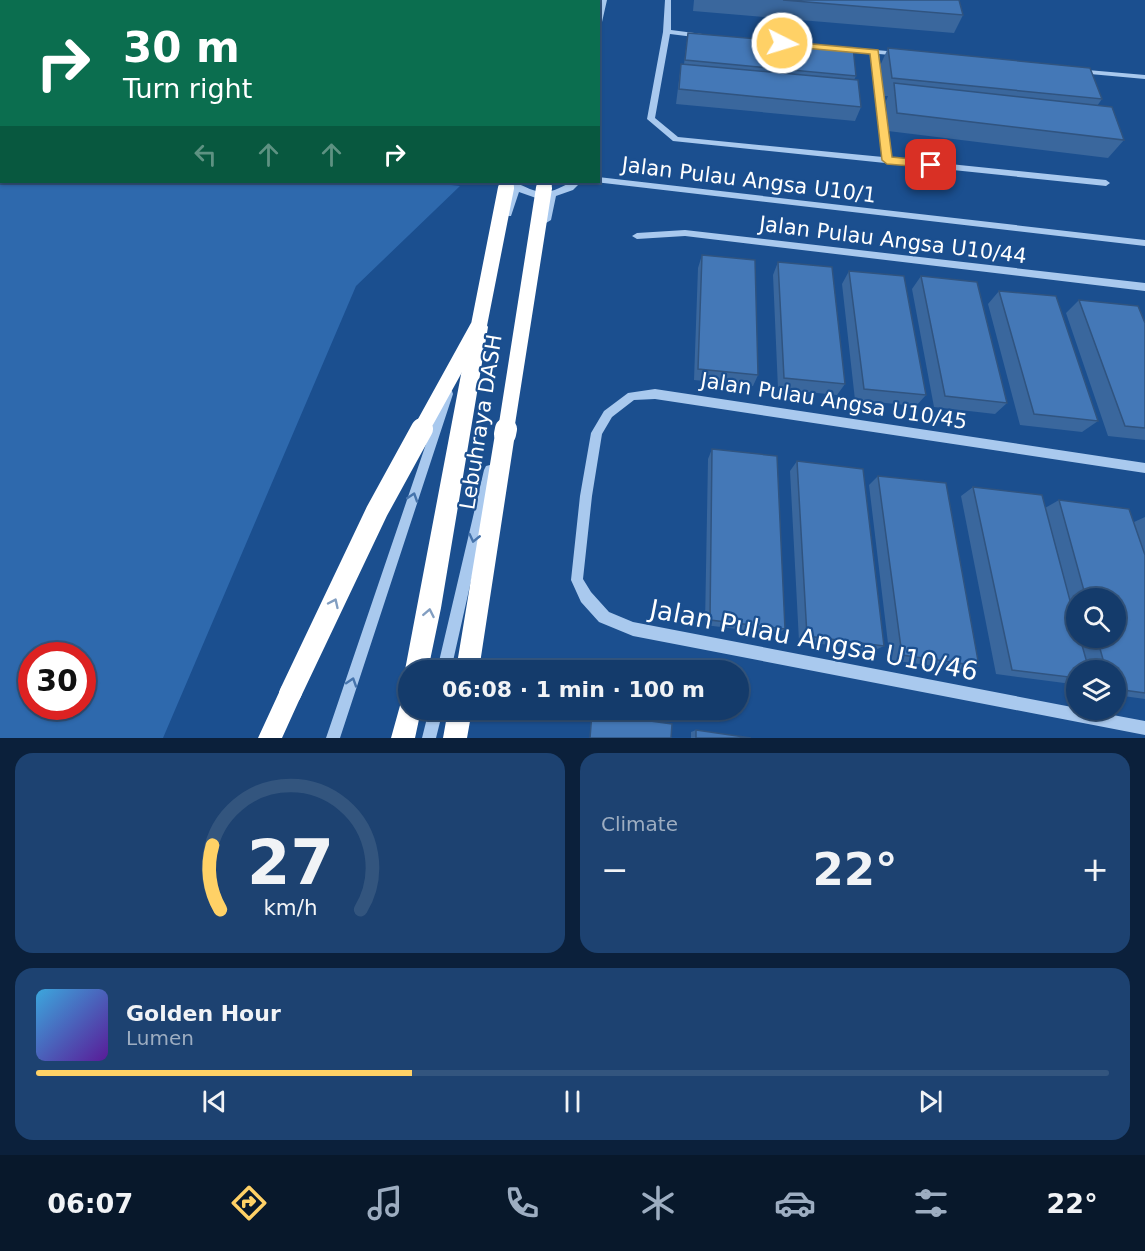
<!DOCTYPE html>
<meta charset="utf-8">
<style>
:root{--surface:#143b6b;--page:#1d4271;--text:#f1f3f6;--muted:#9dadc1;--line:#33557e;--accent:#ffd166}
body{margin:0;font-family:"DejaVu Sans",sans-serif;background:var(--page);color:var(--text);height:100vh;display:flex;flex-direction:column;font-size:22px;white-space:nowrap}
*{box-sizing:border-box;margin:0}
p{font-size:20px;color:var(--muted)}
.icon{flex:none;width:33px;height:33px;fill:none;stroke:currentColor;stroke-width:2;stroke-linecap:round;stroke-linejoin:round}
.map{position:relative;height:738px;overflow:hidden}
.panel{display:flex;flex-direction:column;gap:15px;padding:15px;background:#0b203b;flex:1}
.panel>*{flex:none}
.hud{position:absolute;left:0px;top:0px;width:600px;height:183px;box-shadow:0 2px 4px #0004,0 0 0 2px var(--line);background:#0b6e4f;color:#fff;overflow:hidden}
.tools{position:absolute;left:1066px;top:588px;display:grid;gap:12px}
.tools a{display:grid;place-items:center;width:60px;height:60px;border-radius:50%;background:var(--surface);box-shadow:0 2px 4px #0004,0 0 0 2px var(--line);font-size:30px}
.speed{position:absolute;left:18px;top:642px;display:flex;gap:12px;font-size:30px;font-weight:700;text-align:center}
.speed>*{display:grid;place-content:center;width:78px;height:78px;border-radius:50%;background:var(--surface);box-shadow:0 2px 4px #0004,0 0 0 2px var(--line);line-height:1}
.speed .limit{border:9px solid #d22;background:#fff;color:#111}
.pin{position:absolute;display:grid;place-items:center;width:51px;height:51px;color:#fff;margin:-26px;border-radius:12px;box-shadow:0 3px 9px #0006}
.me{position:absolute;width:66px;margin:-33px;rotate:95deg;stroke-linejoin:round;filter:drop-shadow(0 0 4px #0008)}
.turn{display:flex;align-items:center;gap:21px;height:126px;padding:0 24px;font-size:27px}
.turn .icon{width:78px;height:78px;stroke-width:2.5}
.turn b{display:block;font-size:42px;line-height:51px}
.lanes{display:flex;align-items:center;height:57px;padding:0 24px;background:#0003;justify-content:center;gap:30px;direction:ltr}
.lanes .off{opacity:.35}
.big{font-size:45px;font-weight:600;line-height:1.1}
.panel .widget{flex:1;display:flex;flex-direction:column;justify-content:center;gap:9px;min-width:0;padding:0 21px;border-radius:18px;background:var(--page)}
.panel .dial{align-items:center;gap:0}
.dial svg{height:156px;overflow:visible;fill:none;stroke:var(--line);stroke-width:7;stroke-linecap:round;text-anchor:middle}
.dial text{fill:var(--text);stroke:none}
.song{display:flex;align-items:center;gap:18px}
.cover{width:72px;height:72px;border-radius:9px;background:linear-gradient(135deg,hsl(200 70% 55%),hsl(270 70% 35%))}
.played{height:6px;border-radius:3px;background:linear-gradient(90deg,var(--accent) 35%,var(--line) 35%)}
.keys{display:flex;justify-content:space-around;direction:ltr}
.heat{display:flex;justify-content:space-between;align-items:center;font-size:33px;direction:ltr}
.panel .tiles{flex:1;display:grid;gap:15px;grid-template-columns:1fr 1fr}
.widget:last-child{grid-column:span 2}
.trip{position:absolute;left:398px;top:660px;width:351px;height:60px;border-radius:30px;background:var(--surface);box-shadow:0 2px 4px #0004,0 0 0 2px var(--line);font-weight:600;line-height:60px;text-align:center}
.dock{display:flex;height:96px;justify-content:space-around;align-items:center;background:#08182b;color:var(--muted)}
.dock .icon{width:42px;height:42px}
.dock .selected{color:var(--accent)}
.dock b{font-size:27px;color:var(--text)}
.map>svg:first-child{display:block}
</style>
<div class="map">
<svg width="1145" height="738" viewBox="0 0 1145 738">
<rect width="100%" height="100%" fill="#1b4f8f"/>
<path fill="#2e69ad" fill-rule="evenodd" d="M0 126 2 182H425L460 186 356 286 163 738H0ZM32 656H82V706H32Z"/>
<g fill="none" stroke-linecap="round" stroke-linejoin="round">
<path fill="#a9c9ee" fill-rule="evenodd" d="M349 0H355V2H348Z
M571 0H577V2H570Z
M601 0H607L602 22 598 24V8Z
M665 0H671V30L702 34 706 36 702 38 670 34 655 118 678 137 883 157 872 54 840 51 836 49 840 47 899 52H902V56L879 54 891 158 1106 180 1110 183 1106 186 673 141 647 119 663 32Z
M1076 69 1145 75V79L1079 73 1075 71Z
M0 105H2V111H0Z
M598 177 1145 240V246L595 182H598Z
M509 182C519 181 529 192 545 192 561 191 567 180 581 182L573 190 556 196 551 220 546 223 541 220 547 198H536L519 192 511 216H505L504 214 512 188 508 184Z
M685 230 1145 283V291L685 236 637 239 632 236 637 233Z
M448 389 452 391 453 394 340 738H326L443 394 444 391Z
M655 389 1145 463V473L655 399 634 400 612 417 602 434 592 496 583 579 591 592 609 612 633 622 1077 708V710H1086L1145 721V735L633 636 599 622 581 602 571 580 580 496 591 433 604 411 628 393Z
M490 465 494 466 496 470 451 670H437L484 470 486 466Z
M429 710H443L436 738H422Z"/>
<path fill="#fff" fill-rule="evenodd" d="M547 0H559V2H547Z
M580 0H592V2H580Z
M479 320 485 322 488 327 441 608 428 670H408V676L405 670 470 327 473 322Z
M505 425 512 428 515 434 479 670H456L495 434 498 428Z
M290 682 298 686 302 694 282 738H258L282 686Z
M408 698V710H421L415 738H391L401 702Z
M448 710H472L467 738H443Z"/>
<path stroke="#fff" stroke-width="14" d="M506 189 507 182
M544 189 545 182"/>
<path stroke="#fff" stroke-width="16" d="M421 430 479 325 506 188
M506 430 544 188"/>
<path stroke="#fff" stroke-width="22" d="M505 434 506 429
M290 694 377 511 422 429"/>
</g>
<path fill="#3a679d" fill-rule="evenodd" d="M377 0H471L470 2H378Z
M694 0H959L963 15 954 33 693 11Z
M688 33 856 76 854 80 861 107 855 121 676 104 681 64H684Z
M888 48 1102 99 1097 106 1124 140 1108 158 888 131 886 101 888 96H884L880 66Z
M702 255 758 375 753 386 694 380 698 268Z
M778 262 845 384 837 395 778 389 773 275Z
M849 271 926 395 916 406 855 400 842 284Z
M921 276 1007 403 995 414 934 407 912 289Z
M999 291 1098 421 1082 432 1020 425 988 304Z
M1079 300 1145 323V440L1108 436 1066 313Z
M712 449 785 629 777 634 705 625 708 459Z
M797 461 884 646 873 651 799 641 790 471Z
M878 476 979 666 964 670 890 660 869 485Z
M973 487 1045 508 1059 500 1134 522 1145 517V699L1116 695V670H1077V683L1072 684 996 674 961 496ZM1077 598H1116V638H1077Z
M696 730 751 738H691V732Z"/>
<path fill="#305480" d="M463 0H471L470 2H462Z
M2 43V61L0 62V44Z"/>
<path fill="#4478b7" stroke="#305480" stroke-width="1.5" d="M0 0 22 2H2V23H0Z
M159 0H172L193 2H157Z
M386 0H463L462 2H385Z
M783 0H959L963 15Z
M0 31H2V43L0 44Z
M688 33 853 47 856 76 685 60Z
M888 48 1090 68 1102 99 892 78Z
M681 64 858 80 861 107 679 89Z
M894 83 1112 107 1124 140 897 113Z
M702 255 755 260 758 375 698 369Z
M778 262 832 267 845 384 784 378Z
M849 271 904 276 926 395 864 389Z
M921 276 977 282 1007 403 945 396Z
M999 291 1056 296 1098 421 1034 414Z
M1079 300 1138 306 1145 323V428L1125 426Z
M712 449 777 456 785 629 710 620Z
M797 461 863 469 884 646 807 636Z
M878 476 946 483 979 666 902 655Z
M973 487 1042 495 1077 627V638H1080L1089 670H1077V678L1012 670Z
M1059 500 1129 509 1145 555V693L1116 689V670H1106L1097 638H1116V598H1086Z
M592 713 672 724 671 738H590Z
M696 730 751 738H696Z"/>
<defs><path id="oneway-chevron" d="M-2-3.5L2.5 0L-2 3.5" fill="none" stroke-width="1.6" stroke-linecap="round" stroke-linejoin="round" transform="scale(1.5)"/></defs>
<g stroke="#4674ac">
<use href="#oneway-chevron" transform="translate(413 497) rotate(-72)"/>
<use href="#oneway-chevron" transform="translate(474 538) rotate(103)"/>
<use href="#oneway-chevron" transform="translate(352 682) rotate(-72)"/>
</g>
<g stroke="#829ec1">
<use href="#oneway-chevron" transform="translate(334 603) rotate(-65)"/>
<use href="#oneway-chevron" transform="translate(429 613) rotate(-79)"/>
</g>
<path fill="#ffd166" stroke="#a68842" stroke-width="1.5" d="M779 41 878 50 892 157 931 161 935 162V168L887 164 882 160 870 54 782 46 777 43Z"/>
<g text-anchor="middle" stroke-width="4.5" stroke-linejoin="round" paint-order="stroke">
<g font-size="21" fill="#fff" stroke="#1b4f8f">
<text transform="translate(749 180) rotate(7)" y="7">Jalan Pulau Angsa U10/1</text>
<text transform="translate(893 240) rotate(7)" y="7">Jalan Pulau Angsa U10/44</text>
<text transform="translate(834 401) rotate(9)" y="7">Jalan Pulau Angsa U10/45</text>
<text transform="translate(481 422) rotate(-81)" y="7">Lebuhraya DASH</text>
</g>
<g font-size="26" fill="#fff" stroke="#1b4f8f">
<text transform="translate(814 640) rotate(11)" y="9">Jalan Pulau Angsa U10/46</text>
</g>
</g>
</svg>
<div class="tools">
<a><svg class="icon" aria-label="search" viewBox="0 0 24 24"><circle cx="10" cy="10" r="6"/><path d="M15 15l6 6"/></svg></a>
<a><svg class="icon" aria-label="layers" viewBox="0 0 24 24"><path d="M12 4l9 5-9 5-9-5zM3 14l9 5 9-5"/></svg></a>
</div>
<div class="speed"><div class="limit">30</div></div>
<div class="pin" style="left:931px;top:165px;background:#d93025"><svg class="icon" aria-label="arrive" viewBox="0 0 24 24"><path d="M6 21V4h12l-3 4 3 4H6"/></svg></div>
<svg class="me" style="left:782px;top:43px" viewBox="-20 -20 40 40"><circle r="17" fill="#ffd166" stroke="#fff" stroke-width="3"/><path d="M0-11L8 9 0 5-8 9z" fill="#fff"/></svg>
<div class="trip">06:08 · 1 min · 100 m</div>
<div class="hud">
<div class="turn"><svg class="icon" aria-label="right" viewBox="0 0 24 24"><path d="M7 20v-9h11M14 6l5 5-5 5"/></svg><div><b>30 m</b>Turn right</div></div>
<div class="lanes"><svg class="icon off" aria-label="left" viewBox="0 0 24 24"><path d="M17 20v-9H6M10 6l-5 5 5 5"/></svg><svg class="icon off" aria-label="ahead" viewBox="0 0 24 24"><path d="M12 20V5M6 11l6-6 6 6"/></svg><svg class="icon off" aria-label="ahead" viewBox="0 0 24 24"><path d="M12 20V5M6 11l6-6 6 6"/></svg><svg class="icon" aria-label="right" viewBox="0 0 24 24"><path d="M7 20v-9h11M14 6l5 5-5 5"/></svg></div>
</div>
</div>
<section class="panel">
<div class="tiles">
<div class="widget dial"><svg viewBox="0 0 100 80">
<path d="M14 69A42 42 0 1 1 86 69"/>
<path d="M14 69A42 42 0 0 1 10 36" stroke="#ffd166"/>
<text x="50" y="56" font-size="32" font-weight="700">27</text>
<text x="50" y="72" font-size="11">km/h</text>
</svg></div>
<div class="widget"><p>Climate</p>
<div class="heat"><a>−</a><b class="big">22°</b><a>+</a></div>
</div>
<div class="widget">
<div class="song"><i class="cover"></i><div><b>Golden Hour</b><p>Lumen</p></div></div>
<div class="played"></div>
<div class="keys"><svg class="icon" aria-label="previous" viewBox="0 0 24 24"><path d="M18 5L8 12l10 7zM5 5v14"/></svg><svg class="icon" aria-label="pause" viewBox="0 0 24 24"><path d="M8 5v14M16 5v14"/></svg><svg class="icon" aria-label="next" viewBox="0 0 24 24"><path d="M6 5l10 7-10 7zM19 5v14"/></svg></div>
</div>
</div>
</section>
<nav class="dock">
<b>06:07</b>
<svg class="icon selected" aria-label="directions" viewBox="0 0 24 24"><path d="M12 3l9 9-9 9-9-9zM9 14v-3h6M13 9l2 2-2 2"/></svg>
<svg class="icon" aria-label="music" viewBox="0 0 24 24"><path d="M9 18V5l10-2v13"/><circle cx="6" cy="18" r="3"/><circle cx="16" cy="16" r="3"/></svg>
<svg class="icon" aria-label="phone" viewBox="0 0 24 24"><path d="M5 4h4l2 5-3 2q2 4 5 5l2-3 5 2v4C11 20 4 13 5 4z"/></svg>
<svg class="icon" aria-label="climate" viewBox="0 0 24 24"><path d="M12 3v18M4 7l16 10M4 17L20 7"/></svg>
<svg class="icon" aria-label="car" viewBox="0 0 24 24"><path d="M5 17H2v-5l4-1 3-4h7l3 4 3 1v5h-3M9 17h6M6 11h13"/><circle cx="7" cy="17" r="2"/><circle cx="17" cy="17" r="2"/></svg>
<svg class="icon" aria-label="filters" viewBox="0 0 24 24"><path d="M4 7h16M4 17h16"/><circle cx="9" cy="7" r="2"/><circle cx="15" cy="17" r="2"/></svg>
<b>22°</b>
</nav>
